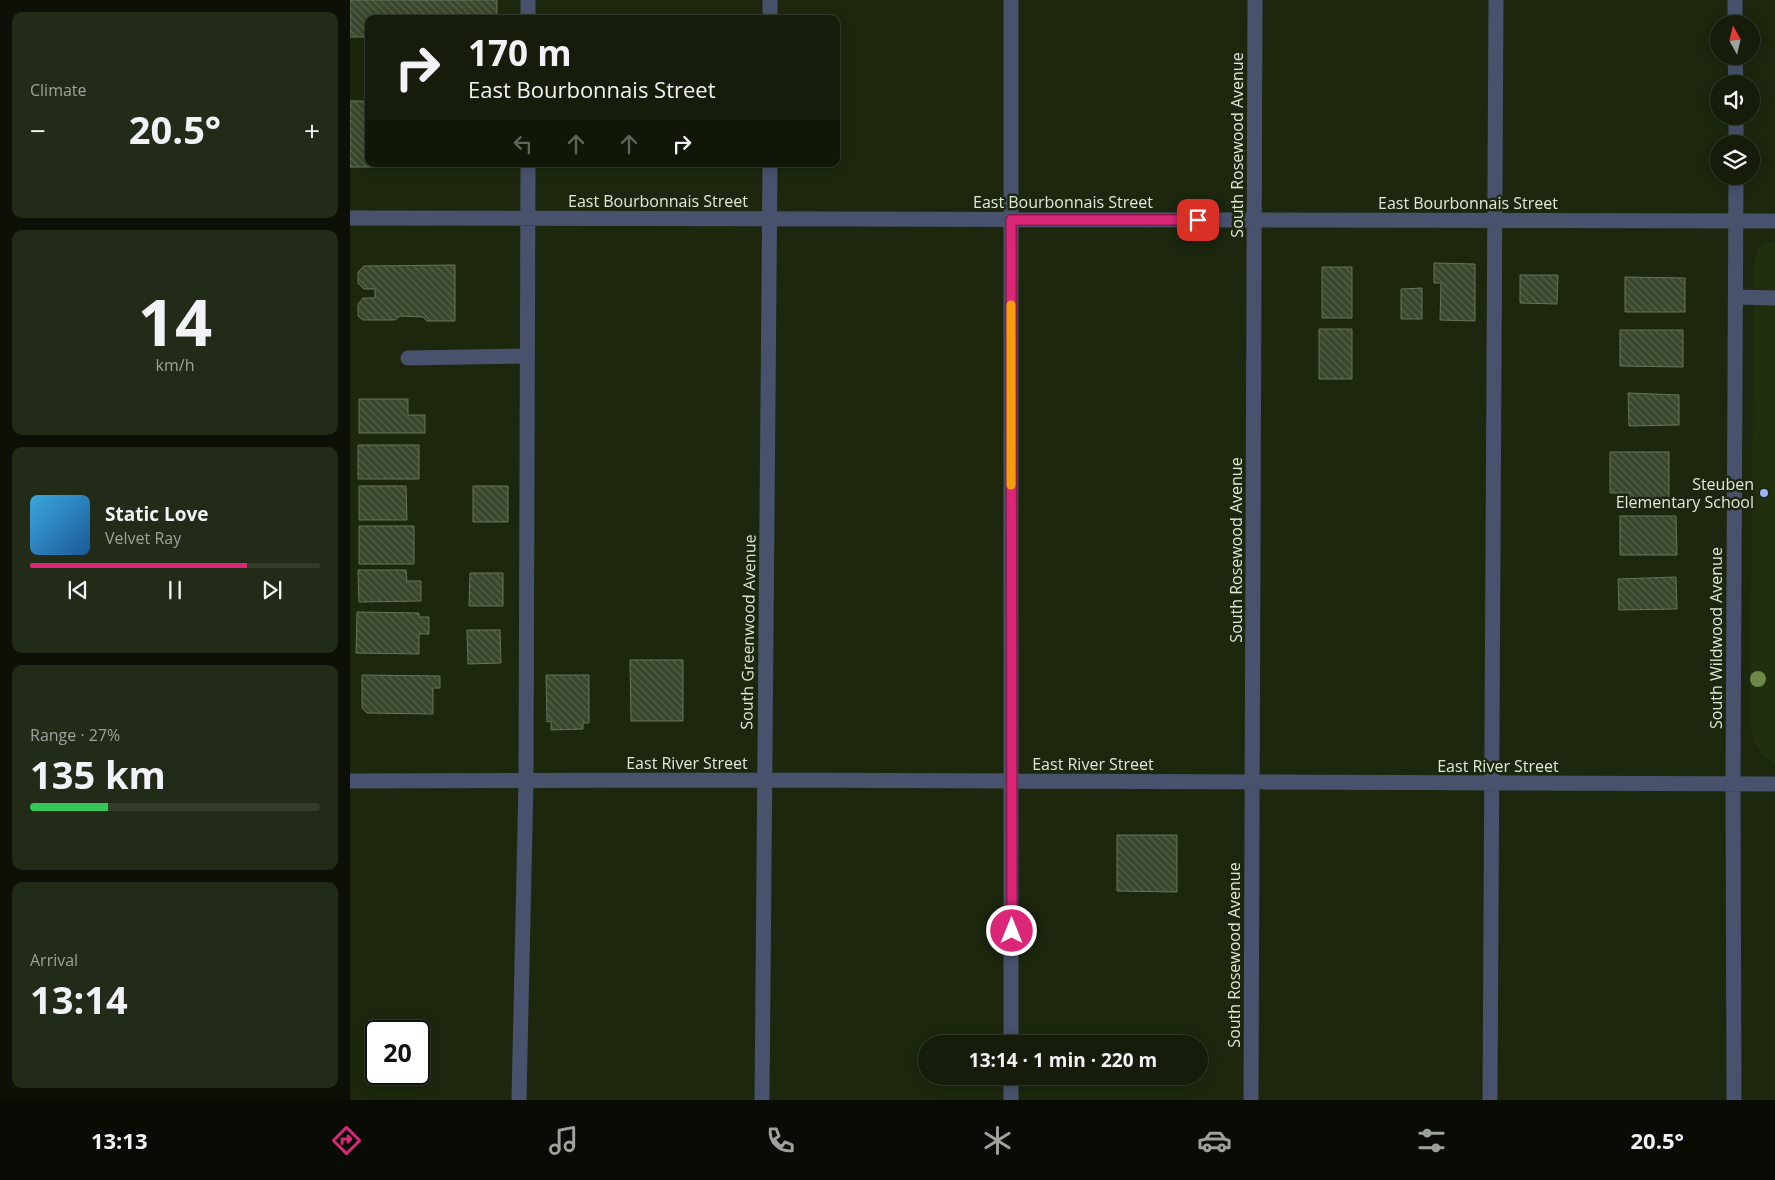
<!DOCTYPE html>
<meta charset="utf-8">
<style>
:root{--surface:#151d0a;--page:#222a18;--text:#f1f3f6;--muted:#9da29c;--line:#343b2b;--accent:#db2777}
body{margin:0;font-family:"Open Sans",sans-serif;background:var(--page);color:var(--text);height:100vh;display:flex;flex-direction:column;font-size:19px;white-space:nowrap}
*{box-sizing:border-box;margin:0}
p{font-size:16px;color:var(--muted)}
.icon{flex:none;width:28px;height:28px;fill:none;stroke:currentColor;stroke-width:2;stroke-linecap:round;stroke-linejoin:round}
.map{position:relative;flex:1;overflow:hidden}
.side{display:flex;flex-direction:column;gap:12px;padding:12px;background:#0c1006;width:350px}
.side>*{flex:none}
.top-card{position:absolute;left:15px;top:15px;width:475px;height:152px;border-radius:10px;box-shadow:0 2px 12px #0003,0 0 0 1px var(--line);background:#151d0a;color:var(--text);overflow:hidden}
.needle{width:32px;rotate:352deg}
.fabs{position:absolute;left:1360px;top:15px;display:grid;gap:10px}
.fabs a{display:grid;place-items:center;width:50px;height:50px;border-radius:50%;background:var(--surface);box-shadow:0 2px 12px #0003,0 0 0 1px var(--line);font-size:25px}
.speed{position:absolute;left:15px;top:1020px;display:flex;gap:10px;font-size:25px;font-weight:700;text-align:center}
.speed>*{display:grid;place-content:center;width:65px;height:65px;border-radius:50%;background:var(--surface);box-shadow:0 2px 12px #0003,0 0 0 1px var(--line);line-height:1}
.speed .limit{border:2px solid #111;border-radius:8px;background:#fff;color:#111}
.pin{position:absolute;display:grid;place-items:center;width:42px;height:42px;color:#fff;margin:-21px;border-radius:10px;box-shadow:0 2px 8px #0006}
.me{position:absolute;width:55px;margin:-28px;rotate:0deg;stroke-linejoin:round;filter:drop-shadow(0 0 4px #0008)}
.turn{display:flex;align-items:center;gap:18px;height:105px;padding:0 20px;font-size:22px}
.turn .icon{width:65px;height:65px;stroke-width:2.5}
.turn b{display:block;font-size:35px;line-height:42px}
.lanes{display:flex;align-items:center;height:48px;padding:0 20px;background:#0003;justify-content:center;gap:25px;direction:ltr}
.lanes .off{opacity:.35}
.big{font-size:38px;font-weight:700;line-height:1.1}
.side .tile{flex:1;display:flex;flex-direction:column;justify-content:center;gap:8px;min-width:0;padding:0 18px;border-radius:10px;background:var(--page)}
.side .dial{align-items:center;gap:0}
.dial b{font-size:65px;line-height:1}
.song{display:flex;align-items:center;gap:15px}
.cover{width:60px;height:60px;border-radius:8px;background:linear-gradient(135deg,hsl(200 70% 55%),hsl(210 70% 35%))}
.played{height:5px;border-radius:2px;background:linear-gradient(90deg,var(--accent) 75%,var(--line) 75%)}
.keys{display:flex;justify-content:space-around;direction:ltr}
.heat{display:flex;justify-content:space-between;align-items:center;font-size:28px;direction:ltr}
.charge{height:8px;border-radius:4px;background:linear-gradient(90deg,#34c759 27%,var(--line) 0)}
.trip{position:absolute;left:568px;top:1035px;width:290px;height:50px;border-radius:25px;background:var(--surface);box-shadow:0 2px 12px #0003,0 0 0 1px var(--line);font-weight:700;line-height:50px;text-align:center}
.tab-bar{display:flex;height:80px;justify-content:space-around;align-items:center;background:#080c04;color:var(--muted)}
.tab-bar .icon{width:35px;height:35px}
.tab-bar .active{color:var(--accent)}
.tab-bar b{font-size:22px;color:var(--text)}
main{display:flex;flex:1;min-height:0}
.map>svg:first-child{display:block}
</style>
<main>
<section class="side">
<div class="tile"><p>Climate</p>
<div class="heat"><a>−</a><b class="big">20.5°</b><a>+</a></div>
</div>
<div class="tile dial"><b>14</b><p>km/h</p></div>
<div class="tile">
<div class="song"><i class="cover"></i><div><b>Static Love</b><p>Velvet Ray</p></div></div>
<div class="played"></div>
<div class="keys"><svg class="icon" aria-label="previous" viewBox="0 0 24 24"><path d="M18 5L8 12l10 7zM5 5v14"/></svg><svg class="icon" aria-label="pause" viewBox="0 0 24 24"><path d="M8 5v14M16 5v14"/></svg><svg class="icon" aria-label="next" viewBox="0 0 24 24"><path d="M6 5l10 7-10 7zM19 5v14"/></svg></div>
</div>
<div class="tile"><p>Range · 27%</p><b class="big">135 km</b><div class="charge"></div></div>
<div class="tile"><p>Arrival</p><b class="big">13:14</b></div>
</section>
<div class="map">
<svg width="1425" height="1100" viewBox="0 0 1425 1100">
<defs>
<pattern id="building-back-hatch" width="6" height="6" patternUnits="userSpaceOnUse" patternTransform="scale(1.25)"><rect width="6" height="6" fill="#3a472c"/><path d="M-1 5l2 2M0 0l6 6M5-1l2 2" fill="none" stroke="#56624a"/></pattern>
</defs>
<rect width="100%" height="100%" fill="#1c270e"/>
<path fill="#212f0f" d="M1425 242V763L1411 754 1404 740 1400 723 1404 263 1407 250 1415 244Z"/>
<path fill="url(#building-back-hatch)" stroke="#667458" d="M0 0H147V19H19V37H0Z
M0 101H19V164H76V167H0Z
M1084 263 1125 264V321L1090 320 1091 283H1084Z
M105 265V321H77L73 317 50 316 45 320H13L8 316V304L13 298H25V289H14L8 283V272L14 266Z
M972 267H1002V318H972Z
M1170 275H1208L1207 304 1170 303Z
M1275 277 1335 278V312H1275Z
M1072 288V319H1051V289Z
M969 329H1002V379H969Z
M1270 330H1333V367L1270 366Z
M1278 393 1329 395V425L1279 426Z
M9 399H58V415H75V433H9Z
M8 445H69V479H8Z
M1260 452H1319V499H1280V493H1260Z
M9 486H56L57 520H9Z
M123 486H158V522H123Z
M1270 516H1326L1327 555H1270Z
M9 526H64V564H9Z
M8 570H56L57 581H71V601L9 602Z
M120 573H153V606H119Z
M1326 577 1327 609 1269 610 1268 579Z
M7 612 69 613V617H79V634H69V654L6 653Z
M117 630H150L151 663 118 664Z
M280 660H333V721H281Z
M12 675 90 676V688H83V714L17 713 12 708Z
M196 675H239V723H233V729L201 730V721L197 722Z
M767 835H827V892L767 891Z"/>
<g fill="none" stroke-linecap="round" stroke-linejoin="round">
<path stroke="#48526c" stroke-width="15" d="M661 0V1044
M1385 0V24
M178 19V0
M420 19V0
M1385 56 1386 84
M1386 116V144
M0 218 1425 221
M1386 297 1425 298
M58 358 177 356
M0 781 414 780 1425 784
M169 1100 176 781 178 164
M412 1100 420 164
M661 1100V1076
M901 1100 905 0
M1140 1100 1146 0
M1384 1100 1383 784 1386 176"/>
</g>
<circle fill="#6d894a" cx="1408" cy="679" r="8"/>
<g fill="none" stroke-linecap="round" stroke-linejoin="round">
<g stroke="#8e194d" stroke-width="12">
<path id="route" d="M662 931 661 220H848"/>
</g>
<use href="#route" stroke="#db2777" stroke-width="9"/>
<path stroke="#f59e0b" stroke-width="9" d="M661 305V485"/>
</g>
<circle fill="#9bb5fd" stroke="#1c270e" stroke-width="2" cx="1414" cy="493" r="5"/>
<g text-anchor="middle" stroke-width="5" stroke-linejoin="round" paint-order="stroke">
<g font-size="16" fill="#e0e8d8" stroke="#1c270e">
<text transform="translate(887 145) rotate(-90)" y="6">South Rosewood Avenue</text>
<text x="308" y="207">East Bourbonnais Street</text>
<text x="713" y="208">East Bourbonnais Street</text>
<text x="1118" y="209">East Bourbonnais Street</text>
<text transform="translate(886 550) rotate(-90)" y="6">South Rosewood Avenue</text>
<text transform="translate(398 632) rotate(-89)" y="6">South Greenwood Avenue</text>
<text transform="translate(1366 638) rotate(-90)" y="6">South Wildwood Avenue</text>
<text x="337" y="769">East River Street</text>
<text x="743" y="770">East River Street</text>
<text x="1148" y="772">East River Street</text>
<text transform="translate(884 955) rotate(-90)" y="6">South Rosewood Avenue</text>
</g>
<g font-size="16" fill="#e0e8d8" stroke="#1c270e" text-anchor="end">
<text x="1404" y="490">Steuben<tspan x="1404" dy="18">Elementary School</tspan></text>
</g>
</g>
</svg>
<div class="fabs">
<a><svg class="needle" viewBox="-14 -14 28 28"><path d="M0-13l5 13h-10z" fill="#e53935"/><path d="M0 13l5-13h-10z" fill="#9da29c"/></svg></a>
<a><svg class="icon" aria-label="sound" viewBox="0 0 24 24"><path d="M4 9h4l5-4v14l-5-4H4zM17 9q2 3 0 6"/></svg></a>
<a><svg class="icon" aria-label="layers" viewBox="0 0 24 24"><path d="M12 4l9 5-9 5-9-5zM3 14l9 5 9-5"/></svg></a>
</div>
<div class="speed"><div class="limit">20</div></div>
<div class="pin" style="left:848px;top:220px;background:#d93025"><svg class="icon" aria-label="arrive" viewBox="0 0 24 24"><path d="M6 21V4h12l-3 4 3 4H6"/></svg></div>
<svg class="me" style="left:662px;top:931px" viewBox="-20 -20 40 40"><circle r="17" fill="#db2777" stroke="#fff" stroke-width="3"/><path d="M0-11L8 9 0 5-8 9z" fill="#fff"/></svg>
<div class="trip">13:14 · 1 min · 220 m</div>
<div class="top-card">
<div class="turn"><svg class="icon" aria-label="right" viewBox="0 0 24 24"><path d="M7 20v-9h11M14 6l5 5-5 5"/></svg><div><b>170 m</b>East Bourbonnais Street</div></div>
<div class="lanes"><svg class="icon off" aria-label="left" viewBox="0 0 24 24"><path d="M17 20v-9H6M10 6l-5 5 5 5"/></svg><svg class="icon off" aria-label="ahead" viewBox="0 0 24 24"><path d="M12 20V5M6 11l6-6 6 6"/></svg><svg class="icon off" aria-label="ahead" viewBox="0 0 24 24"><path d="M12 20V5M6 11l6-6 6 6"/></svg><svg class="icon" aria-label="right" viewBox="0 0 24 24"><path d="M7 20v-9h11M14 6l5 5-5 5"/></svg></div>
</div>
</div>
</main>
<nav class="tab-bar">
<b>13:13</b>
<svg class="icon active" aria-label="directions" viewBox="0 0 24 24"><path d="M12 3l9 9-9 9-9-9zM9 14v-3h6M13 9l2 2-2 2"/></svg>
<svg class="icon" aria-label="music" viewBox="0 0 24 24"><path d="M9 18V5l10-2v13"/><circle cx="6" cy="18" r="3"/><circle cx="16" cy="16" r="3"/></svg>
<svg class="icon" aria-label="phone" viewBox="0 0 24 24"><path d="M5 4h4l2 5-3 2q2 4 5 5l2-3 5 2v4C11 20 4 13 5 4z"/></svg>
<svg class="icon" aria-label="climate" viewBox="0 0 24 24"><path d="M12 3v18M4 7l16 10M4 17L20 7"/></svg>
<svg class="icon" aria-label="car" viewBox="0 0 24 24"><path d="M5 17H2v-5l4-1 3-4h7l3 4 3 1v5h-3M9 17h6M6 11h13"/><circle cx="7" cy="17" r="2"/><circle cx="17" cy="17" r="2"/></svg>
<svg class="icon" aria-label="filters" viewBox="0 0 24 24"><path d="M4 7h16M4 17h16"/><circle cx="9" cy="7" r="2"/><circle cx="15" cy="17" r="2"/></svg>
<b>20.5°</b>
</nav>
